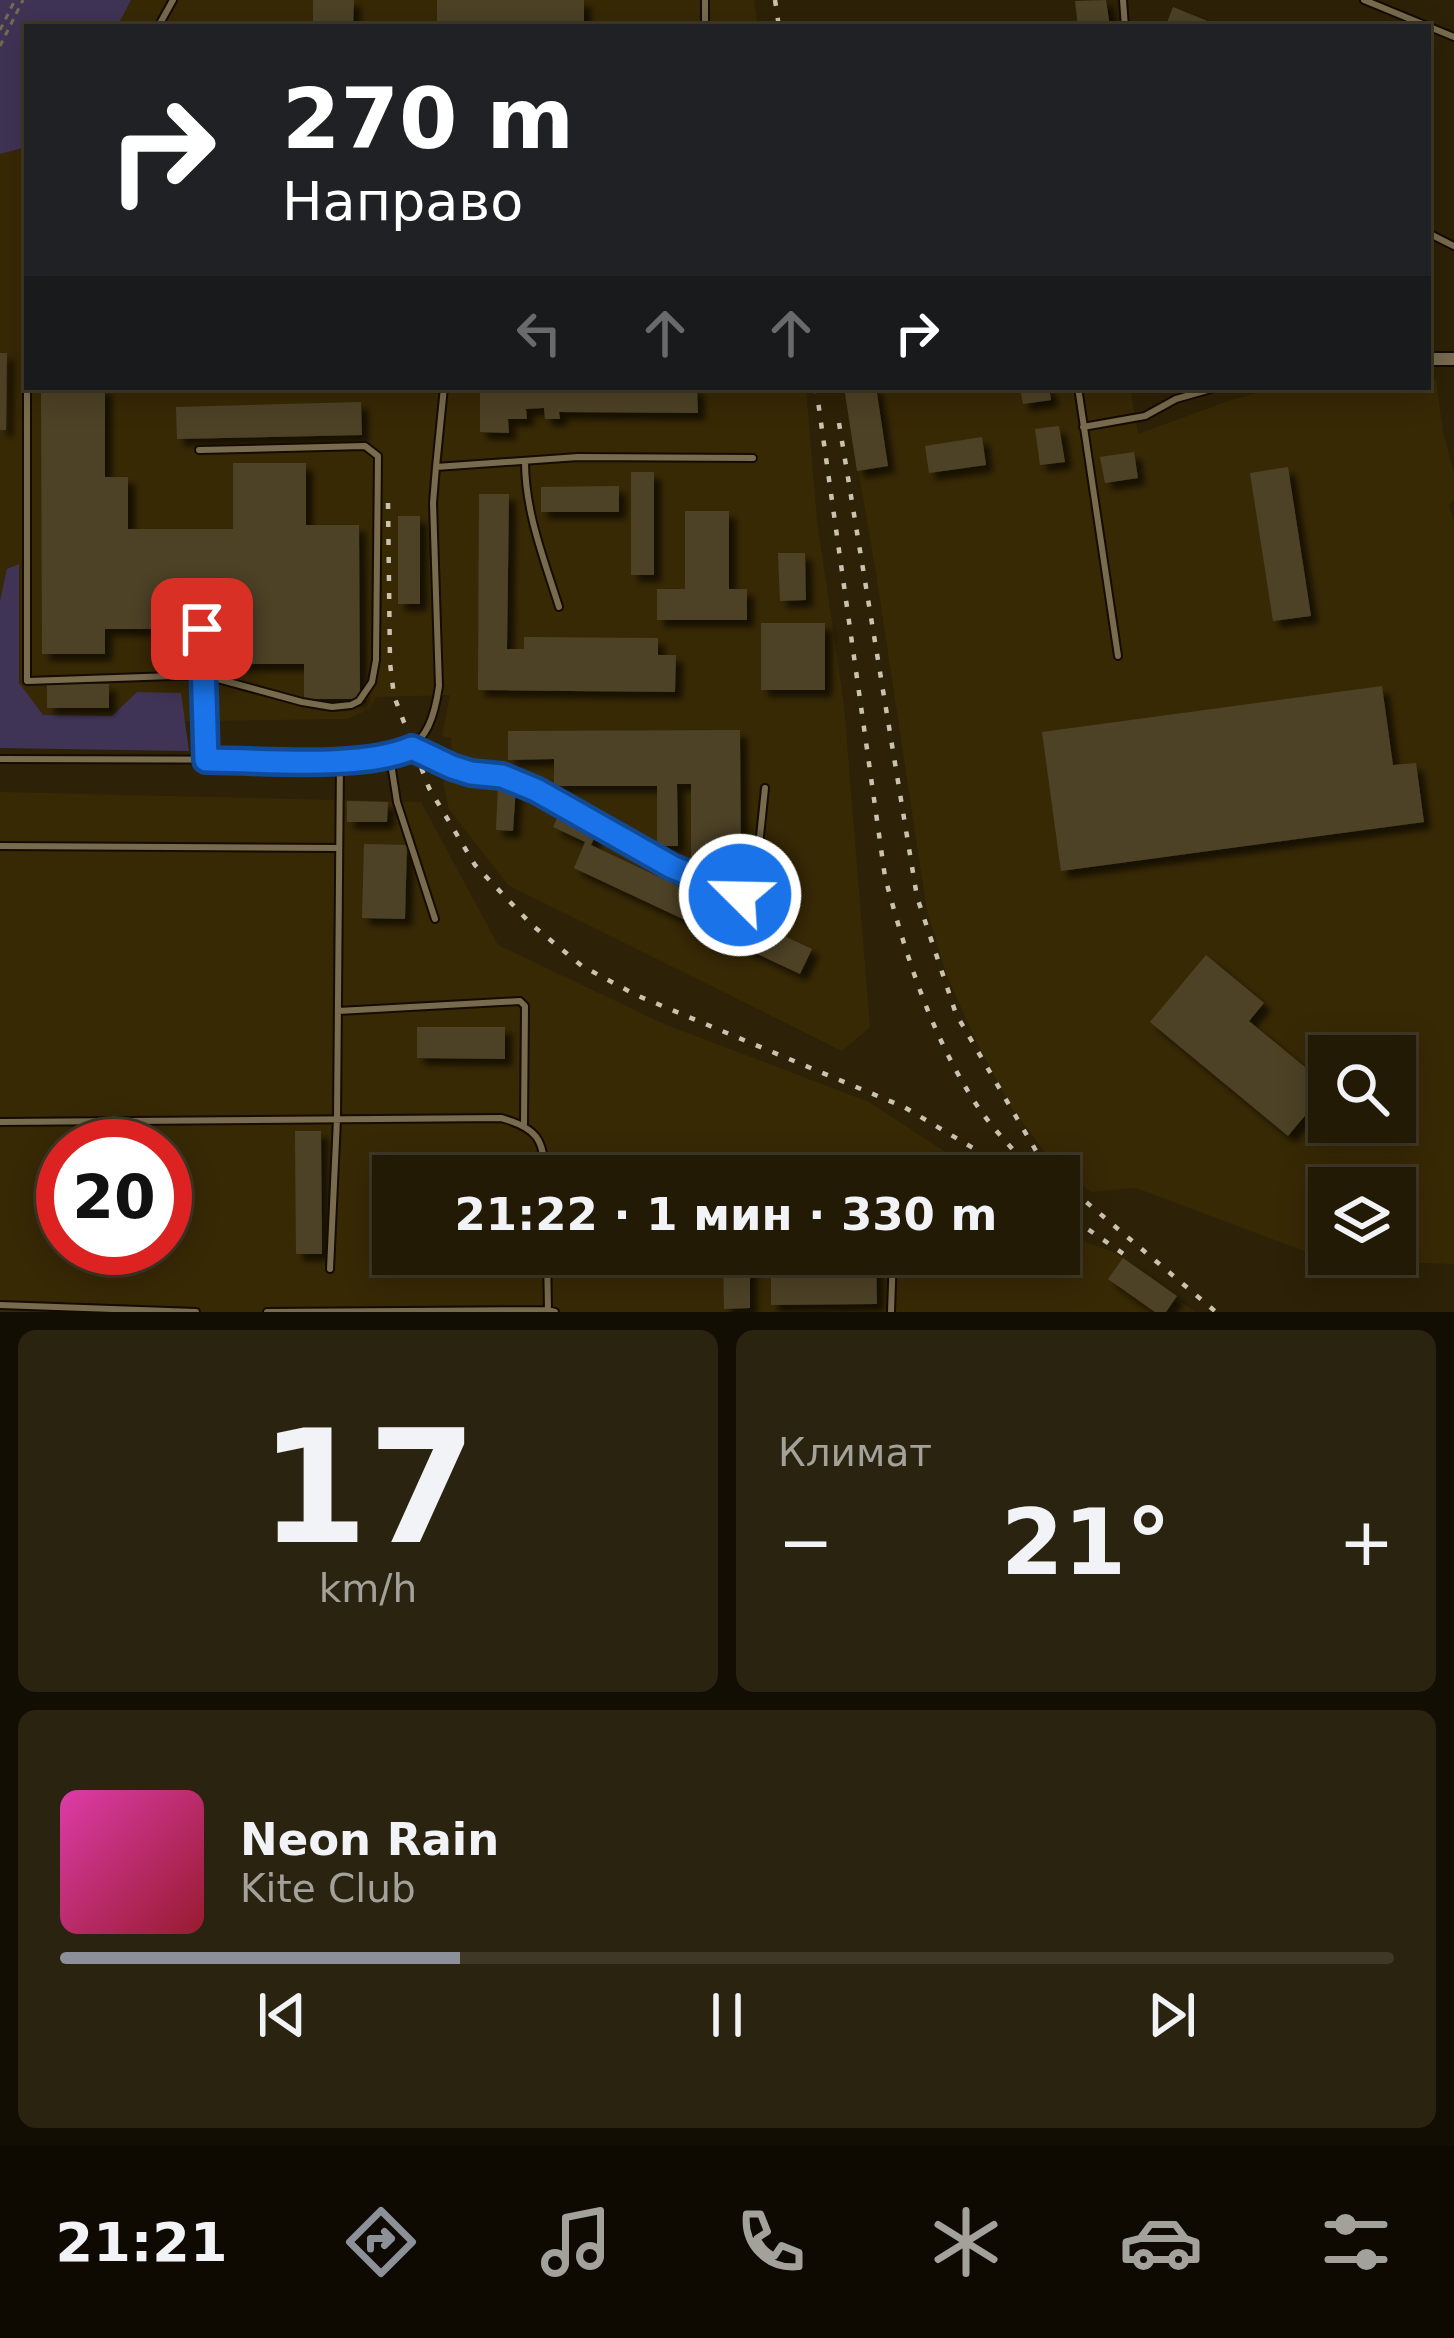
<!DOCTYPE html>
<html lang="ru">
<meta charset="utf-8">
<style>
:root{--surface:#221a05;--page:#2a230f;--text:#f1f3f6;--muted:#a2a19a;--line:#3f3827;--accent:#8c9099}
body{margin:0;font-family:"DejaVu Sans",sans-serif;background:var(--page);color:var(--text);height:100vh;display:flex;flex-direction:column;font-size:45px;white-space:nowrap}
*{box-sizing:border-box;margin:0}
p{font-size:39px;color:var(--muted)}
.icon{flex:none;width:66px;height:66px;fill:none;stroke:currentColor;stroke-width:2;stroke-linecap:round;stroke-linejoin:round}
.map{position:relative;height:1312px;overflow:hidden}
.sheet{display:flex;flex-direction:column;gap:18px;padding:18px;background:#130e03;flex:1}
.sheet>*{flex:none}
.guide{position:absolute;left:24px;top:24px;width:1407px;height:366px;border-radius:0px;box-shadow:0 6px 30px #0003,0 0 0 3px var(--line);background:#202124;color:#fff;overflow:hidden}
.controls{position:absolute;left:1308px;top:1035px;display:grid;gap:24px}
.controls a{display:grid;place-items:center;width:108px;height:108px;border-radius:0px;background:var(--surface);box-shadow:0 6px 30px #0003,0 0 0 3px var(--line);font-size:60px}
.speed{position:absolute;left:36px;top:1119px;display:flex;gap:24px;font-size:60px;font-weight:700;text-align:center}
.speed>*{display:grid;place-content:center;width:156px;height:156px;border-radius:50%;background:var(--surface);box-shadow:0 6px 30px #0003,0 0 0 3px var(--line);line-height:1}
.speed .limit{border:18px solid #d22;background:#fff;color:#111}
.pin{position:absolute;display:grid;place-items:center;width:102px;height:102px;color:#fff;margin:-51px;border-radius:24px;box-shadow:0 6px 18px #0006}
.me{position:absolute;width:132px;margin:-66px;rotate:293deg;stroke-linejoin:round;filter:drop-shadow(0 0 9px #0008)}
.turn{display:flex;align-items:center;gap:42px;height:252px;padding:0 60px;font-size:54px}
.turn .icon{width:156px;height:156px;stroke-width:2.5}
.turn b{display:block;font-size:84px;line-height:102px}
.lanes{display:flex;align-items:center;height:114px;padding:0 60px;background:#0003;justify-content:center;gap:60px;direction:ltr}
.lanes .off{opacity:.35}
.big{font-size:90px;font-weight:800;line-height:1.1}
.sheet .card{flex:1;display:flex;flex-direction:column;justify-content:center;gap:18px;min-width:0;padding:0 42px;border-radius:18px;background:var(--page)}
.sheet .dial{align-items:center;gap:0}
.dial b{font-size:156px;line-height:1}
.song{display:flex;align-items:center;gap:36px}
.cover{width:144px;height:144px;border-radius:18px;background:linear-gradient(135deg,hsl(320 70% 55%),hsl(350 70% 35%))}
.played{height:12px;border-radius:6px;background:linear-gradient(90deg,var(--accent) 30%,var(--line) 30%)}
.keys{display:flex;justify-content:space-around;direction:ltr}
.heat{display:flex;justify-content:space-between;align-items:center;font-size:66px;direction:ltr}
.sheet .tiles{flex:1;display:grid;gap:18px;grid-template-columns:1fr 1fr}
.card:last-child{grid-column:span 2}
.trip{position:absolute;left:372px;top:1155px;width:708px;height:120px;border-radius:0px;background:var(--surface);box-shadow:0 6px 30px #0003,0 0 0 3px var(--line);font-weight:800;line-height:120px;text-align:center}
.tabs{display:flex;height:192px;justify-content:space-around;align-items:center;background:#0e0a02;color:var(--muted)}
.tabs .icon{width:84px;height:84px}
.tabs .active{color:var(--accent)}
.tabs b{font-size:54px;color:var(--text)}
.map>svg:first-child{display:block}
</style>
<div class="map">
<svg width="1454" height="1312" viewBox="0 0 1454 1312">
<defs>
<filter id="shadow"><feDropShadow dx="7" dy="7" stdDeviation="3" flood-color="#0009"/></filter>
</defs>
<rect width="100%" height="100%" fill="#2d2207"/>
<path fill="#382905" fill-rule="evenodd" d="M131 0H754L758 27H117Z
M27 147V387H806L817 521 844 705 870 1027 842 1051 508 885 449 809 443 781 472 780 471 763 452 755 451 738 442 736 450 695 376 697 370 708 361 713 348 719H337L0 724V154Z
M1428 378 1436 379 1443 432 1454 473V499L1449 505 1454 521V1264L1328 1260 1136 1188 1091 1192 1044 1151 1011 1107 975 1039 947 976 927 911 875 567 844 387H1130L1138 434 1231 400 1280 387H1428ZM1329 1056H1395V1122H1329ZM1329 1188H1395V1254H1329Z
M0 792 421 802 498 945 664 1024 869 1102 982 1176H393V1254H1059V1233L1114 1252 1195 1312H0ZM63 1146H165V1248H63Z"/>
<path fill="#403456" d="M0 0H131L117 27H27V147L0 154Z
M19 564V683L43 715 112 716 137 692 181 693 189 751 0 748V601L7 569Z"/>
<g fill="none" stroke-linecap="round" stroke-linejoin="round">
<path stroke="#15002e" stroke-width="4.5" d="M1428 343 1432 348"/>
</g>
<path fill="#4e4227" filter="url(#shadow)" d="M313 0H354L353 27H313Z
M437 0H584V27H437Z
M1106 0 1110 27H1078L1075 1Z
M1173 7 1222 27 1166 25Z
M0 353H7L6 430H0Z
M41 387H105V477H128V529H233V463H306V525H359L360 699H304V664H237V629H105V654H42Z
M480 387H697L698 413 559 412 560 419H545L544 408 526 409 527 419H508L509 433 480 432Z
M844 387H876L888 466 857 471Z
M1020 387H1049L1051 400 1023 404Z
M361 402 362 435 177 439 176 407Z
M1059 426 1065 462 1040 465 1035 429Z
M982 437 986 465 929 473 925 446Z
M1134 452 1138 478 1105 483 1100 457Z
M1288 467 1311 616 1273 621 1250 473Z
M631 472H654V575H631Z
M619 486V512H541V487Z
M479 494H509L507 649H524V637L658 638V655H676L675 692 478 690Z
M685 511H729V589H747V620H657V589H685Z
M398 516H420V604H398Z
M778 553H805L806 600 780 601Z
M761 623H825V690H761Z
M47 683 109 684V708H47Z
M1382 686 1393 765 1416 763 1424 822 1061 871 1042 732Z
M740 730 741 870H691V784H677L678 846H657V786H554V759L508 760V731Z
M498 784 516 785 513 831 496 830Z
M347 801 388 802 387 822H347Z
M560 812 598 830 591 845 812 949 800 974 574 868 585 842 553 827Z
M364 844 407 845 405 919 362 918Z
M1206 955 1264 1003 1249 1021 1329 1087 1288 1136 1150 1022Z
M417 1027H505V1059L417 1058Z
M295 1131H321L322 1254H296Z
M723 1153V1176H637V1155Z
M723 1254H750V1308L724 1309Z
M771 1254H876L877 1304 771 1305Z
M1123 1258 1177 1296 1166 1312H1155L1108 1279Z"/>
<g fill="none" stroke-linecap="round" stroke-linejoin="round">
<g stroke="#150b00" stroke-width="10">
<path id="service" d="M705 0V27
M1123 0 1125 27
M1364 0 1454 37
M158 27 173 0
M1428 233 1454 246
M27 254V681L203 675 302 702 332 707 351 705 359 701 372 682 376 660 378 456 365 446 199 450
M1078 387 1118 656
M1083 427 1145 416 1176 399 1218 387
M525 461C525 512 544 559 559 607
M436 467 444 387
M202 629 205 760
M412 748 452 767 471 773 502 775 536 791 672 867 740 895 749 894 755 885 765 788
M390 757 397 802 435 919
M0 759 340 760C403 756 429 756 439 686L433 503 436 467 578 457 753 458
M0 846 339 848
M338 1011 520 1001 525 1006 524 1124
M0 1122 501 1118C537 1128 544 1139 545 1176
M547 1254 548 1310
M330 1269 337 1119 340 760
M0 1305 196 1312
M267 1312 548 1310 555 1312
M891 1312 893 1254"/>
</g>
<g stroke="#150b00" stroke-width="16">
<path id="minor" d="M1428 359H1454"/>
</g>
<path stroke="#736a53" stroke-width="3" stroke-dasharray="6 6" stroke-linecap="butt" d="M0 30 15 0
M0 46 23 0"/>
<use href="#service" stroke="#786b4e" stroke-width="6"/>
<use href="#minor" stroke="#786b4e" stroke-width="12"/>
<path stroke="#cbc3b2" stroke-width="4.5" stroke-dasharray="6 12" stroke-linecap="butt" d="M775 0 779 27
M816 387 885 877C906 956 931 1035 976 1104 993 1130 1017 1153 1037 1176
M839 423 917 897 956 1014 1046 1168 1055 1176
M388 503 390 663 394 696 429 788 475 865 532 925 582 966 636 995 904 1107 978 1151 1013 1176
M1059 1179 1216 1312
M1059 1209 1128 1257"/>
</g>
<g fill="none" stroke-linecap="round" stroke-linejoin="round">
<g stroke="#114b97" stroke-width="30">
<path id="route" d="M202 629 206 760C263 760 361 770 412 748L452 767 471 773 502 776 536 790 672 867 740 895"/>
</g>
<use href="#route" stroke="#1a73e8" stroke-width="21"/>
</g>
</svg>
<div class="controls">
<a><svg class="icon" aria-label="search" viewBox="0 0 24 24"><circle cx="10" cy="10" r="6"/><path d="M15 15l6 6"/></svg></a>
<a><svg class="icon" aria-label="layers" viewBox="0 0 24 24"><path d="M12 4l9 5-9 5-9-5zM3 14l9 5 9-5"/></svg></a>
</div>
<div class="speed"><div class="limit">20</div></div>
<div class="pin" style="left:202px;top:629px;background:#d93025"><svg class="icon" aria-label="arrive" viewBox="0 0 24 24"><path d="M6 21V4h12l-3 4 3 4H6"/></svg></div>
<svg class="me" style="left:740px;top:895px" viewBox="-20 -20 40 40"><circle r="17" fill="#1a73e8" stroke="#fff" stroke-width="3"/><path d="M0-11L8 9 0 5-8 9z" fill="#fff"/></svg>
<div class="trip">21:22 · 1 мин · 330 m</div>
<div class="guide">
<div class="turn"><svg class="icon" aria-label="right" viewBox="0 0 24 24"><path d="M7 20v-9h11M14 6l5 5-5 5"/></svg><div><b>270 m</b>Направо</div></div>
<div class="lanes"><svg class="icon off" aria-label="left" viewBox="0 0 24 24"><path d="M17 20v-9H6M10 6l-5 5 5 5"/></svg><svg class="icon off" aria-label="ahead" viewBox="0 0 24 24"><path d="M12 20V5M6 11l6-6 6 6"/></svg><svg class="icon off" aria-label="ahead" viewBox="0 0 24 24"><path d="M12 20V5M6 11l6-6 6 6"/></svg><svg class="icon" aria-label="right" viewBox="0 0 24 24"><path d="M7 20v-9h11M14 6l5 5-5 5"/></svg></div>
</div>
</div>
<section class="sheet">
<div class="tiles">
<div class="card dial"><b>17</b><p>km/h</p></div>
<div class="card"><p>Климат</p>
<div class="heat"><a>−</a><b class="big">21°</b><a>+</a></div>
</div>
<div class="card">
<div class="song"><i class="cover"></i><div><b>Neon Rain</b><p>Kite Club</p></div></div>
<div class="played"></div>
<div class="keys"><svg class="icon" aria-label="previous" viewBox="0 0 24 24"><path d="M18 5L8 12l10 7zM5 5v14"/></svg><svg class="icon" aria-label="pause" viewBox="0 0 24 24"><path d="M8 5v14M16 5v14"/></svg><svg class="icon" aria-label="next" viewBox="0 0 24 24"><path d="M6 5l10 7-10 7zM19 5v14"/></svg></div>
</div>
</div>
</section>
<nav class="tabs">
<b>21:21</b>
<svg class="icon active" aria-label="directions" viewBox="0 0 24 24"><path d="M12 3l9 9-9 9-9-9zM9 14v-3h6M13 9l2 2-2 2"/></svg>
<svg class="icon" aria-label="music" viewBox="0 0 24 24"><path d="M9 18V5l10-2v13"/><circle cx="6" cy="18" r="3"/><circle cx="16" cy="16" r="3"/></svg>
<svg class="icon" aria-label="phone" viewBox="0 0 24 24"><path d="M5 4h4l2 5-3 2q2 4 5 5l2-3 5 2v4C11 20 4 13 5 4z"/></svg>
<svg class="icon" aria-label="climate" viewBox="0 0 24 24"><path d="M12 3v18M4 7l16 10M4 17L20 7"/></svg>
<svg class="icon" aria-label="car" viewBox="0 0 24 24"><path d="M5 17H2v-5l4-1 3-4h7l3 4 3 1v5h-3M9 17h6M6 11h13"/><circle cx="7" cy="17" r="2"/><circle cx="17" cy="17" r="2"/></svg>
<svg class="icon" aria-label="filters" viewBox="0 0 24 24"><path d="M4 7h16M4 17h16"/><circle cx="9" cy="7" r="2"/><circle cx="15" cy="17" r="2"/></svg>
</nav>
